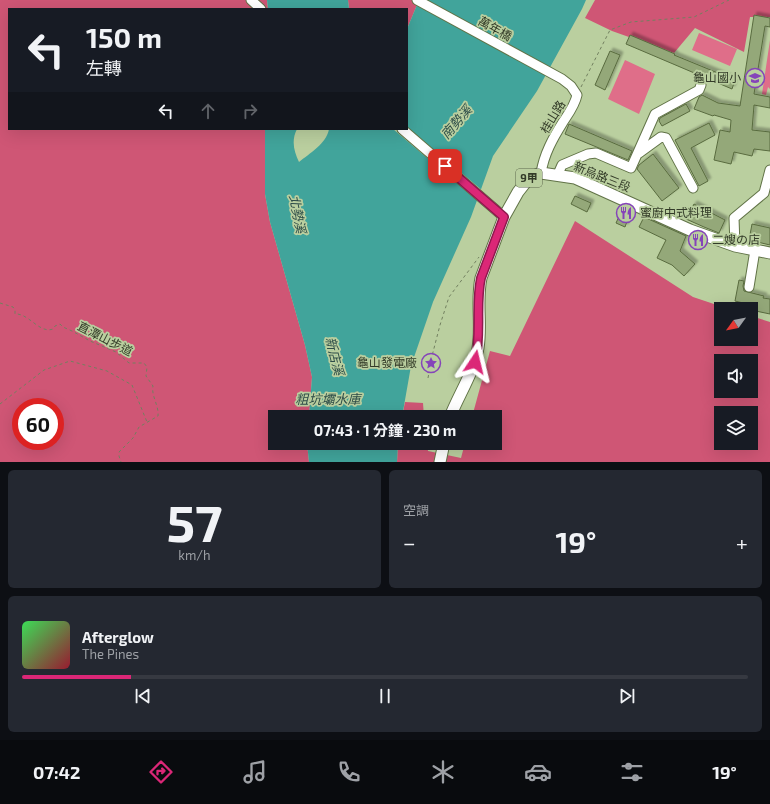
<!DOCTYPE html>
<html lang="zh-TW">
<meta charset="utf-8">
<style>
:root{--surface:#171b24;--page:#242831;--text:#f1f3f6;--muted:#9ea1a6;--line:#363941;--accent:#db2777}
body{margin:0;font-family:"Exo 2","Noto Sans TC","Noto Sans JP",sans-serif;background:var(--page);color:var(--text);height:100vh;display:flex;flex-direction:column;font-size:15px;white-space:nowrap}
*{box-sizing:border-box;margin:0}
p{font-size:13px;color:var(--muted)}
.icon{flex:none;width:22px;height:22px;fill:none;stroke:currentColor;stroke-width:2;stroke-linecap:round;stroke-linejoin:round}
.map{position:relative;height:462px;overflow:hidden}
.sheet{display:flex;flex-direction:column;gap:8px;padding:8px;background:#0d0f14;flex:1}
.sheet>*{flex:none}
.hud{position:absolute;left:8px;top:8px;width:400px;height:122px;border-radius:0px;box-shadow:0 4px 16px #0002;background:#171b24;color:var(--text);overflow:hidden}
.needle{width:26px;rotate:237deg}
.fabs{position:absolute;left:714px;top:302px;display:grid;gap:8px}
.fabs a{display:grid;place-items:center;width:44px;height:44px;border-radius:0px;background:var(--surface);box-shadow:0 4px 16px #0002;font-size:20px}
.speed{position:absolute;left:12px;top:398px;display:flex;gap:8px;font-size:20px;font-weight:700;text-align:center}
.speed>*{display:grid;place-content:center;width:52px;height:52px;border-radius:50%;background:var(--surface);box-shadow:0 4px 16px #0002;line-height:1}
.speed .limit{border:6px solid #d22;background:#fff;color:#111}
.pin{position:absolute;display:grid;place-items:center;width:34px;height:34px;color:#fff;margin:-17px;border-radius:8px;box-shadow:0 2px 6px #0006}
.me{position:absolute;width:44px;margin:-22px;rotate:10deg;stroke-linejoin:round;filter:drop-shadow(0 0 3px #0008)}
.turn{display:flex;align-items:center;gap:14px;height:84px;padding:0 12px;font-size:18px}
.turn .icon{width:52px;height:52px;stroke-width:2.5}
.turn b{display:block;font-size:28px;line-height:34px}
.lanes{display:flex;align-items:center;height:38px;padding:0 12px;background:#0003;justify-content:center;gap:20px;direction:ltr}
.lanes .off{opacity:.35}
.big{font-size:30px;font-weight:700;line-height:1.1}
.sheet .widget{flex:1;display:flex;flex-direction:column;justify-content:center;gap:6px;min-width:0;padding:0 14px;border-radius:6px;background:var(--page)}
.sheet .dial{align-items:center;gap:0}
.dial b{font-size:52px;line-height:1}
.song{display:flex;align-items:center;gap:12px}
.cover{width:48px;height:48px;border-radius:6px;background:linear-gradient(135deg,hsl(130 70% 55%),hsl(350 70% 35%))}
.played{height:4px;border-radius:2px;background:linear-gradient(90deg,var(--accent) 15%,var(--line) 15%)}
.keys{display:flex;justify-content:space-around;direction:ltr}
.heat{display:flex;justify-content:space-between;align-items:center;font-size:22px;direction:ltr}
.sheet .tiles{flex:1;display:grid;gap:8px;grid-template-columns:1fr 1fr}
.widget:last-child{grid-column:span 2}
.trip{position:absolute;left:268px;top:410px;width:234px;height:40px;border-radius:0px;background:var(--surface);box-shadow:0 4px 16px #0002;font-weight:700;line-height:40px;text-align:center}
.tabs{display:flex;height:64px;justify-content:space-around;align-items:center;background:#090b0e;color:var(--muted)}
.tabs .icon{width:28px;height:28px}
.tabs .current{color:var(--accent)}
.tabs b{font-size:18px;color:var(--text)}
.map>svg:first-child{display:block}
</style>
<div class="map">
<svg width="770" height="462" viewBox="0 0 770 462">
<defs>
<filter id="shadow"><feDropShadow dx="3" dy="-3" stdDeviation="1" flood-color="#0004"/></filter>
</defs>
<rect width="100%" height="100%" fill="#bacf9f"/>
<path fill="#df6e89" d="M699 33 737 49 730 66 692 50Z
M770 40V89L768 87 766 95 762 94Z
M625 60 655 74 639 114 608 99Z"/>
<path fill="#cf5675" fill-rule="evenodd" d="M0 0H267L268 9H9V129H265V194L270 222 305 345 312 377 309 417H275V443H307L309 462H0ZM21 407H55V441H21Z
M348 0H419L407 29V9H349Z
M595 0H770V17H750L744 52 695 28 674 53 612 31 585 18Z
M575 221 693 297 729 309H721V339H751V316L770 322V462H397L398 443H427L428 451 461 458 465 443H495V417H472L490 351 510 356ZM721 361H751V391H721ZM721 413H751V443H721Z
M405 402 423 403 424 417H402Z"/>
<path fill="#41a49b" d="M267 0H348L349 9H268Z
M419 0H586L582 9 537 91 493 156 471 217 433 302 411 366 402 417H309L312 377 305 345 270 222 265 194V129H297C291 141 294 151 299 162 309 154 327 143 329 129H407V29Z
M307 443H398L397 462H309Z"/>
<path fill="#bacf9f" d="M407 127 483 191 479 202 393 129H407Z"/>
<path fill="#94a879" stroke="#596b3f" filter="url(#shadow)" d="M754 15 770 18V27L765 26 754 94 770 97V108L754 105 752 130 770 132V151L754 149 752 156 734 152 731 164 714 160 720 130 730 132 731 120 714 115 713 116 694 109 699 97 702 95 718 103 740 106Z
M630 35 675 54 674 55 735 80 732 89 626 44Z
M610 51 620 55 605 90 595 85Z
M686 104 690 111 662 126 659 121 660 118Z
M709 123 715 135 691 148 708 181 699 186 675 140Z
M569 124 632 151 628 160 565 134Z
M653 154 679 188 662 201 637 169 639 165Z
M575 196 591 203 587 212 571 204Z
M694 204 725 220 719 233 704 227 686 219Z
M622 210 630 213 625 227 616 223Z
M644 217 686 236 680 251 695 264 684 276 672 265 657 258 666 240 639 227Z
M752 224 770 228V245L749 240Z
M739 280 744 281 743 286 744 291 764 296 763 298 770 299V314L751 310V309H746L747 304 735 301Z"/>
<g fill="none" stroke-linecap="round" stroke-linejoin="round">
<g stroke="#617347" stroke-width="11">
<path id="minor" d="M251 0 261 9
M417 0 562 79 571 86 577 95C575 105 569 113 563 122 553 138 544 154 541 173
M402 129 504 217
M639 153 661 137 666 138 693 188
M558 174 562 165 588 154 596 153 631 168 655 114 699 90 701 85
M735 246 734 218 764 193 770 170
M749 287 755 250"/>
</g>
<g stroke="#617347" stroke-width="13">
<path id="major" d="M450 417C459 394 474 372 478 348 482 325 476 301 481 278L504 217 518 192 529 178 541 173 575 178 690 230 735 246 770 253
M440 462 444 443"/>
</g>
<path stroke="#72805f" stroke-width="1" stroke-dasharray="3 3" stroke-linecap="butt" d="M581 87 610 30 631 22 694 17 729 0
M0 303 13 307 15 310V314C29 313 39 334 53 329L55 326 60 324 63 327 72 331 90 341 116 352 129 363H144L147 367 146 376 153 386C151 396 159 405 158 416L139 427 133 438 119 452V456L121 462
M428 378 432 356 440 325 449 297 479 257
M0 404 44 370 70 361 107 371 132 385 147 422"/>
<use href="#minor" stroke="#fff" stroke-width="9"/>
<use href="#major" stroke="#fff" stroke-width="11"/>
</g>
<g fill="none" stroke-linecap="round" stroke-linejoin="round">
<g stroke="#8e194d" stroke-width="10">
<path id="route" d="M445 166 504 217 481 278C475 305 482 334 475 362"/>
</g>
<use href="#route" stroke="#db2777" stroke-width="7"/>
</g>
<defs>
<g id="school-ring" transform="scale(1)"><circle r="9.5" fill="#bacf9f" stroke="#8544b9" stroke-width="1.5"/><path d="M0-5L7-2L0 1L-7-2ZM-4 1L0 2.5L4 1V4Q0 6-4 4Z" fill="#8544b9"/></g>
<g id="restaurant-ring" transform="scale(1)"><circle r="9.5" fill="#bacf9f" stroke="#8544b9" stroke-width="1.5"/><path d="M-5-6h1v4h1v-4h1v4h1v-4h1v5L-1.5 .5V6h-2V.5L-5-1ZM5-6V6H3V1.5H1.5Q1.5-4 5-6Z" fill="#8544b9"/></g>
<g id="sight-ring" transform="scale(1)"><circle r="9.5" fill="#bacf9f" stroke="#8544b9" stroke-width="1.5"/><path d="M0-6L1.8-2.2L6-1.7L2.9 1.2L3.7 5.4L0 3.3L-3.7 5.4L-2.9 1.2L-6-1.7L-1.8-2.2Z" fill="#8544b9"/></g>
</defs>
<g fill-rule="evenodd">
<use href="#school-ring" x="755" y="78"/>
<use href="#restaurant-ring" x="626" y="213"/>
<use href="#restaurant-ring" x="698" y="240"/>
<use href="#sight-ring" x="431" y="363"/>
</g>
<g text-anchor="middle" stroke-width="3.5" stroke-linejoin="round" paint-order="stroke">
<rect fill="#bacf9f" stroke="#5c674c" stroke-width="1" x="516" y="169" width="26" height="18" rx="3"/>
<g font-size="11" font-weight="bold" fill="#333b28">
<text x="529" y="182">9甲</text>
</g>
<g font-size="12" fill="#333b28" stroke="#bacf9f">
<text transform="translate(495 29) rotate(29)" y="4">萬年橋</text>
<text transform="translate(553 117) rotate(-59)" y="4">桂山路</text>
<text transform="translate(602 177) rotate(22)" y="4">新烏路三段</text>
<text transform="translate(105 339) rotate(27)" y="4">直潭山步道</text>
</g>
<g font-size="12" fill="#333b28" stroke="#bacf9f" text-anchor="end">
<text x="741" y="82">龜山國小</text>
<text x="640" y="217" text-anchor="start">蜜廚中式料理</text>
<text x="712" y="244" text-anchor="start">二嫂の店</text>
<text x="417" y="367">龜山發電廠</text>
</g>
<g font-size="13" font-style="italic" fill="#2d4c48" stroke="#bacf9f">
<text transform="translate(456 122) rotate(-49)" y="5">南勢溪</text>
<text transform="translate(298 214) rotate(79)" y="5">北勢溪</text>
<text transform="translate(335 356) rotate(76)" y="5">新店溪</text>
<text x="328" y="404">粗坑壩水庫</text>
</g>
</g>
</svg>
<div class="fabs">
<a><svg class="needle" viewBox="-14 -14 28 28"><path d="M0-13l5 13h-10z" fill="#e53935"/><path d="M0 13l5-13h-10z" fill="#9ea1a6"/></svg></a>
<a><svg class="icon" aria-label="sound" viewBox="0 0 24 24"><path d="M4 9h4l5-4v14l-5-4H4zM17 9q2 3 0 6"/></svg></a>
<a><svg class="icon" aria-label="layers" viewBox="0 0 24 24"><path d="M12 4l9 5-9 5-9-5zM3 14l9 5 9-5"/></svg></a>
</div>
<div class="speed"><div class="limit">60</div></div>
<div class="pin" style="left:445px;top:166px;background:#d93025"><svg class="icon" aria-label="arrive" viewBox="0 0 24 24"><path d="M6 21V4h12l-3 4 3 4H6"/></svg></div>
<svg class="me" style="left:475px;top:362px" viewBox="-20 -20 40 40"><path d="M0-17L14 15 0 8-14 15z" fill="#db2777" stroke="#fff" stroke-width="4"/></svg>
<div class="trip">07:43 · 1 分鐘 · 230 m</div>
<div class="hud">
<div class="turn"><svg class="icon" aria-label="left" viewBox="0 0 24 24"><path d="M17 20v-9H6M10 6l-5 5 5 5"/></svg><div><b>150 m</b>左轉</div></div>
<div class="lanes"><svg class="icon" aria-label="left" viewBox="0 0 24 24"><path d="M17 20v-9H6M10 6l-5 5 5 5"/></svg><svg class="icon off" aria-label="ahead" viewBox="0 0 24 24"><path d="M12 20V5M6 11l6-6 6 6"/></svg><svg class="icon off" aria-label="right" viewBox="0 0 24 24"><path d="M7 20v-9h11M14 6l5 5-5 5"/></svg></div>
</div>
</div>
<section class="sheet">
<div class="tiles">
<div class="widget dial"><b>57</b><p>km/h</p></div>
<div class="widget"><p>空調</p>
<div class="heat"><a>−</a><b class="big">19°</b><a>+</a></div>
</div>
<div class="widget">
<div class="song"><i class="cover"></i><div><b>Afterglow</b><p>The Pines</p></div></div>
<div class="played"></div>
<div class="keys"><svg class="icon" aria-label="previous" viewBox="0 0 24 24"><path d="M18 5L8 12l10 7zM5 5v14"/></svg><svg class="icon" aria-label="pause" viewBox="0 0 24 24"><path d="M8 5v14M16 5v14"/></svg><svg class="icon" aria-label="next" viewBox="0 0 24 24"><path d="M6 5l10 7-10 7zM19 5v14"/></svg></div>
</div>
</div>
</section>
<nav class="tabs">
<b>07:42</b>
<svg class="icon current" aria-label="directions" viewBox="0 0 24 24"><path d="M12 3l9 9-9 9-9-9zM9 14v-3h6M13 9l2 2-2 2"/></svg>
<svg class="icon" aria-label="music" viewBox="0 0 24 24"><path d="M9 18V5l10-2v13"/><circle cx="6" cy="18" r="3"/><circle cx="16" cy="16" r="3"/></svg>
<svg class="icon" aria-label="phone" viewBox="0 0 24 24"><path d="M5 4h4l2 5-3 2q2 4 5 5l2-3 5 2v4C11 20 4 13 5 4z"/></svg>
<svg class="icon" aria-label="climate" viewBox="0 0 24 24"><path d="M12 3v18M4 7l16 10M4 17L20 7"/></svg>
<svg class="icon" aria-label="car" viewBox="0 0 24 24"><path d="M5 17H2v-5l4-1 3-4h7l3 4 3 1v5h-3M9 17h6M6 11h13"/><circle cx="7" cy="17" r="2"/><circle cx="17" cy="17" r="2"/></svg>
<svg class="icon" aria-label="filters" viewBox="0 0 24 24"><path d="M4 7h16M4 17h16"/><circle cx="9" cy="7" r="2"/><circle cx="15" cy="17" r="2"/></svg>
<b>19°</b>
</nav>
